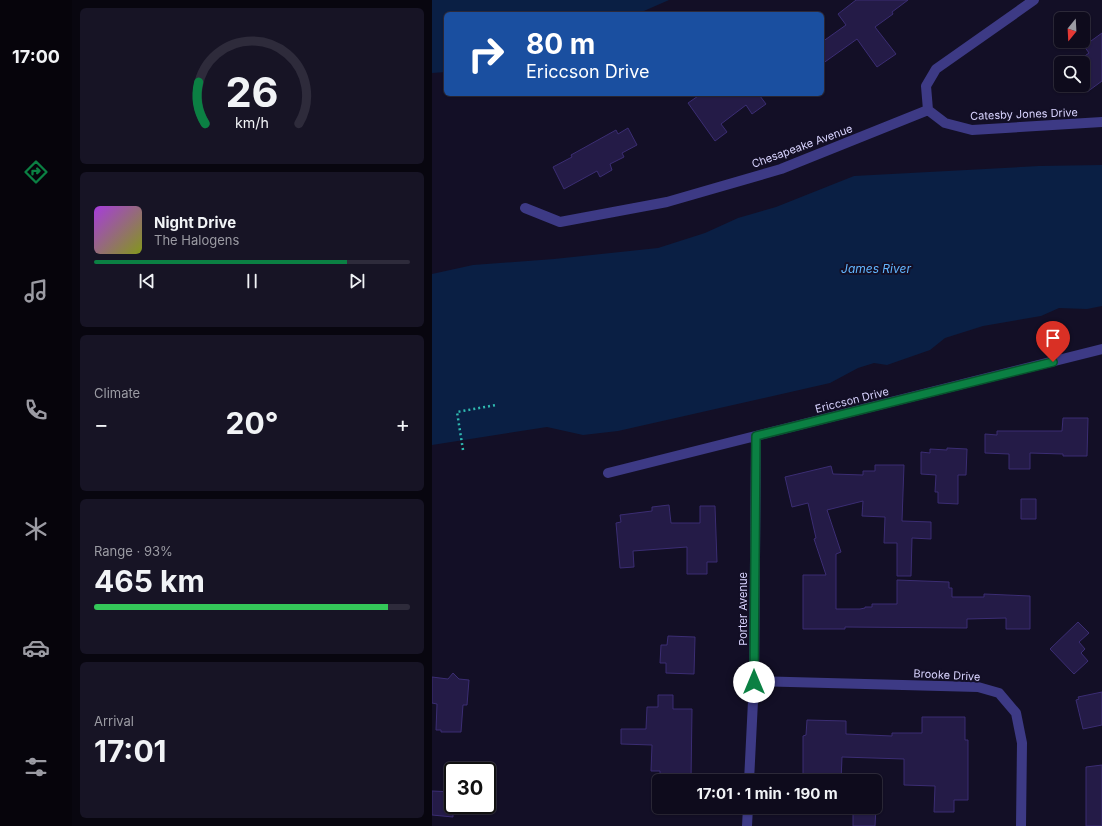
<!DOCTYPE html>
<meta charset="utf-8">
<style>
:root{--surface:#0e0b1c;--page:#171425;--text:#f1f3f6;--muted:#9b9ba3;--line:#2e2b3b;--accent:#0b8043}
body{margin:0;font-family:Inter,sans-serif;background:var(--page);color:var(--text);height:100vh;display:flex;flex-direction:column;font-size:15px;white-space:nowrap}
*{box-sizing:border-box;margin:0}
p{font-size:13px;color:var(--muted)}
.icon{flex:none;width:22px;height:22px;fill:none;stroke:currentColor;stroke-width:2;stroke-linecap:round;stroke-linejoin:round}
.map{position:relative;flex:1;overflow:hidden}
.drawer{display:flex;flex-direction:column;gap:8px;padding:8px;background:#08060f;width:360px}
.drawer>*{flex:none}
.top-card{position:absolute;left:12px;top:12px;width:380px;height:84px;border-radius:6px;box-shadow:0 1px 3px #0004,0 0 0 1px var(--line);background:#1a4fa0;color:#fff;overflow:hidden}
.needle{width:26px;rotate:198deg}
.controls{position:absolute;left:622px;top:12px;display:grid;gap:8px}
.controls a{display:grid;place-items:center;width:36px;height:36px;border-radius:6px;background:var(--surface);box-shadow:0 1px 3px #0004,0 0 0 1px var(--line);font-size:20px}
.speed{position:absolute;left:12px;top:762px;display:flex;gap:8px;font-size:20px;font-weight:700;text-align:center}
.speed>*{display:grid;place-content:center;width:52px;height:52px;border-radius:50%;background:var(--surface);box-shadow:0 1px 3px #0004,0 0 0 1px var(--line);line-height:1}
.speed .limit{border:2px solid #111;border-radius:6px;background:#fff;color:#111}
.pin{position:absolute;display:grid;place-items:center;width:34px;height:34px;color:#fff;margin:-41px -17px;border-radius:50% 50% 50% 0;rotate:-45deg;box-shadow:0 0 4px #0007}
.pin .icon{rotate:45deg}
.me{position:absolute;width:44px;margin:-22px;rotate:0deg;stroke-linejoin:round;filter:drop-shadow(0 0 3px #0008)}
.turn{display:flex;align-items:center;gap:14px;height:84px;padding:0 16px;font-size:18px}
.turn .icon{width:52px;height:52px;stroke-width:2.5}
.turn b{display:block;font-size:28px;line-height:34px}
.big{font-size:30px;font-weight:700;line-height:1.1}
.drawer .tile{flex:1;display:flex;flex-direction:column;justify-content:center;gap:6px;min-width:0;padding:0 14px;border-radius:6px;background:var(--page)}
.drawer .dial{align-items:center;gap:0}
.dial svg{height:104px;overflow:visible;fill:none;stroke:var(--line);stroke-width:7;stroke-linecap:round;text-anchor:middle}
.dial text{fill:var(--text);stroke:none}
.song{display:flex;align-items:center;gap:12px}
.cover{width:48px;height:48px;border-radius:6px;background:linear-gradient(135deg,hsl(280 70% 55%),hsl(70 70% 35%))}
.played{height:4px;border-radius:2px;background:linear-gradient(90deg,var(--accent) 80%,var(--line) 80%)}
.keys{display:flex;justify-content:space-around;direction:ltr}
.heat{display:flex;justify-content:space-between;align-items:center;font-size:22px;direction:ltr}
.charge{height:6px;border-radius:3px;background:linear-gradient(90deg,#34c759 93%,var(--line) 0)}
.trip{position:absolute;left:220px;top:774px;width:230px;height:40px;border-radius:6px;background:var(--surface);box-shadow:0 1px 3px #0004,0 0 0 1px var(--line);font-weight:700;line-height:40px;text-align:center}
main{display:flex;flex:1;min-height:0}
.tab-bar{display:flex;flex-direction:column;width:72px;justify-content:space-around;align-items:center;background:#06040b;color:var(--muted)}
.tab-bar .icon{width:28px;height:28px}
.tab-bar .selected{color:var(--accent)}
.tab-bar b{font-size:18px;color:var(--text)}
.map>svg:first-child{display:block}
</style>
<main>
<nav class="tab-bar">
<b>17:00</b>
<svg class="icon selected" aria-label="directions" viewBox="0 0 24 24"><path d="M12 3l9 9-9 9-9-9zM9 14v-3h6M13 9l2 2-2 2"/></svg>
<svg class="icon" aria-label="music" viewBox="0 0 24 24"><path d="M9 18V5l10-2v13"/><circle cx="6" cy="18" r="3"/><circle cx="16" cy="16" r="3"/></svg>
<svg class="icon" aria-label="phone" viewBox="0 0 24 24"><path d="M5 4h4l2 5-3 2q2 4 5 5l2-3 5 2v4C11 20 4 13 5 4z"/></svg>
<svg class="icon" aria-label="climate" viewBox="0 0 24 24"><path d="M12 3v18M4 7l16 10M4 17L20 7"/></svg>
<svg class="icon" aria-label="car" viewBox="0 0 24 24"><path d="M5 17H2v-5l4-1 3-4h7l3 4 3 1v5h-3M9 17h6M6 11h13"/><circle cx="7" cy="17" r="2"/><circle cx="17" cy="17" r="2"/></svg>
<svg class="icon" aria-label="filters" viewBox="0 0 24 24"><path d="M4 7h16M4 17h16"/><circle cx="9" cy="7" r="2"/><circle cx="15" cy="17" r="2"/></svg>
</nav>
<section class="drawer">
<div class="tile dial"><svg viewBox="0 0 100 80">
<path d="M14 69A42 42 0 1 1 86 69"/>
<path d="M14 69A42 42 0 0 1 9 37" stroke="#0b8043"/>
<text x="50" y="56" font-size="32" font-weight="700">26</text>
<text x="50" y="72" font-size="11">km/h</text>
</svg></div>
<div class="tile">
<div class="song"><i class="cover"></i><div><b>Night Drive</b><p>The Halogens</p></div></div>
<div class="played"></div>
<div class="keys"><svg class="icon" aria-label="previous" viewBox="0 0 24 24"><path d="M18 5L8 12l10 7zM5 5v14"/></svg><svg class="icon" aria-label="pause" viewBox="0 0 24 24"><path d="M8 5v14M16 5v14"/></svg><svg class="icon" aria-label="next" viewBox="0 0 24 24"><path d="M6 5l10 7-10 7zM19 5v14"/></svg></div>
</div>
<div class="tile"><p>Climate</p>
<div class="heat"><a>−</a><b class="big">20°</b><a>+</a></div>
</div>
<div class="tile"><p>Range · 93%</p><b class="big">465 km</b><div class="charge"></div></div>
<div class="tile"><p>Arrival</p><b class="big">17:01</b></div>
</section>
<div class="map">
<svg width="670" height="826" viewBox="0 0 670 826">
<rect width="100%" height="100%" fill="#130f26"/>
<path fill="#0a1f44" d="M0 0H237L205 14H14V72L0 73Z
M670 165V306L655 309 627 308 609 316 551 326 513 338 498 350 455 365 442 363 426 368 398 383 186 431 151 435 115 427 0 445V274L41 265 122 259 226 248 273 233 306 218 344 207 422 176 607 166Z"/>
<path fill="#241b47" stroke="#3b2d73" d="M424 0H476L460 12 461 14 443 27 464 54 445 67 425 39 390 64V42L414 25 406 14Z
M670 33V81L655 92 649 85H651V63H643L657 53 652 46Z
M269 94H330L328 96 334 104 320 114 314 105 289 124 295 132 283 141 256 103Z
M196 128 205 145 190 153 192 157 178 164 180 170 168 177 165 171 132 189 121 167 140 157 139 155 184 130 186 134Z
M631 418H656L655 456H631V454L598 453V469H577V454L553 453V434L565 435V431H630Z
M515 448 535 449 534 475H526V504L506 503V492H503L504 475 489 474V452L498 453V449L515 450Z
M443 465H472L470 521 499 522V539L480 538 479 576H465V543H452L453 517 430 516 431 501 395 510 409 552 404 554V609H428L433 608V607H440V604H465V580L517 582V588H520V597H552V594L598 596V629H574V618L535 619V628L413 627V629H371V575H394L382 539 384 538 376 503 360 507 353 477 399 466 401 474 431 475V471H443Z
M589 499H604V519H589Z
M237 505 239 523H268V506H283L285 562H275V574H255V547L201 551 202 567 188 568 184 523 189 522 188 515 220 511V507Z
M646 622 657 633 647 642 653 649 649 653 656 661 642 674 618 649Z
M236 636 263 637 262 674 234 673V663H228L229 645H235Z
M21 673 27 679 37 680 35 705H31L29 732H9V730H4L5 704 0 703V677L16 679Z
M670 692V725L651 729 644 700 647 699 646 697Z
M226 695H241V709H260L259 781H228V771H219L220 745 189 744V729H214L215 707H226Z
M490 717H533V740H536V800H522V812H502L503 786 472 785V759L410 757 409 781H371V736L374 735 375 720 414 721V734L460 736V733H490Z
M670 765V826H654V767Z
M0 791 21 792V817L0 815Z
M421 807H444L443 826H421Z"/>
<g fill="none" stroke-linecap="round" stroke-linejoin="round">
<path stroke="#2fb8b0" stroke-width="2.5" stroke-dasharray="2 3" stroke-linecap="butt" d="M31 450 25 412 64 405"/>
<path stroke="#3d3a85" stroke-width="10" d="M496 110 513 123 540 130 670 122
M496 110 494 86 504 69 602 0
M93 208 128 222 235 202 349 169 496 110
M176 473 670 349
M322 681 546 687 567 693 584 713 590 743 589 826
M317 781 322 681 324 436
M315 826 316 807"/>
</g>
<g fill="none" stroke-linecap="round" stroke-linejoin="round">
<g stroke="#07532c" stroke-width="10">
<path id="route" d="M322 682 324 436 621 362"/>
</g>
<use href="#route" stroke="#0b8043" stroke-width="7"/>
</g>
<g text-anchor="middle" stroke-width="4" stroke-linejoin="round" paint-order="stroke">
<g font-size="11" fill="#d9d4ff" stroke="#130f26">
<text transform="translate(592 114) rotate(-2)" y="4">Catesby Jones Drive</text>
<text transform="translate(370 146) rotate(-20)" y="4">Chesapeake Avenue</text>
<text transform="translate(420 400) rotate(-14)" y="4">Ericcson Drive</text>
<text transform="translate(311 609) rotate(-90)" y="4">Porter Avenue</text>
<text transform="translate(515 675) rotate(3)" y="4">Brooke Drive</text>
</g>
<g font-size="12" font-style="italic" fill="#62b6ff" stroke="#130f26">
<text x="444" y="273">James River</text>
</g>
</g>
</svg>
<div class="controls">
<a><svg class="needle" viewBox="-14 -14 28 28"><path d="M0-13l5 13h-10z" fill="#e53935"/><path d="M0 13l5-13h-10z" fill="#9b9ba3"/></svg></a>
<a><svg class="icon" aria-label="search" viewBox="0 0 24 24"><circle cx="10" cy="10" r="6"/><path d="M15 15l6 6"/></svg></a>
</div>
<div class="speed"><div class="limit">30</div></div>
<div class="pin" style="left:621px;top:362px;background:#d93025"><svg class="icon" aria-label="arrive" viewBox="0 0 24 24"><path d="M6 21V4h12l-3 4 3 4H6"/></svg></div>
<svg class="me" style="left:322px;top:682px" viewBox="-20 -20 40 40"><circle r="19" fill="#fff"/><path d="M0-13L10 11 0 6-10 11z" fill="#0b8043"/></svg>
<div class="trip">17:01 · 1 min · 190 m</div>
<div class="top-card">
<div class="turn"><svg class="icon" aria-label="right" viewBox="0 0 24 24"><path d="M7 20v-9h11M14 6l5 5-5 5"/></svg><div><b>80 m</b>Ericcson Drive</div></div>
</div>
</div>
</main>
